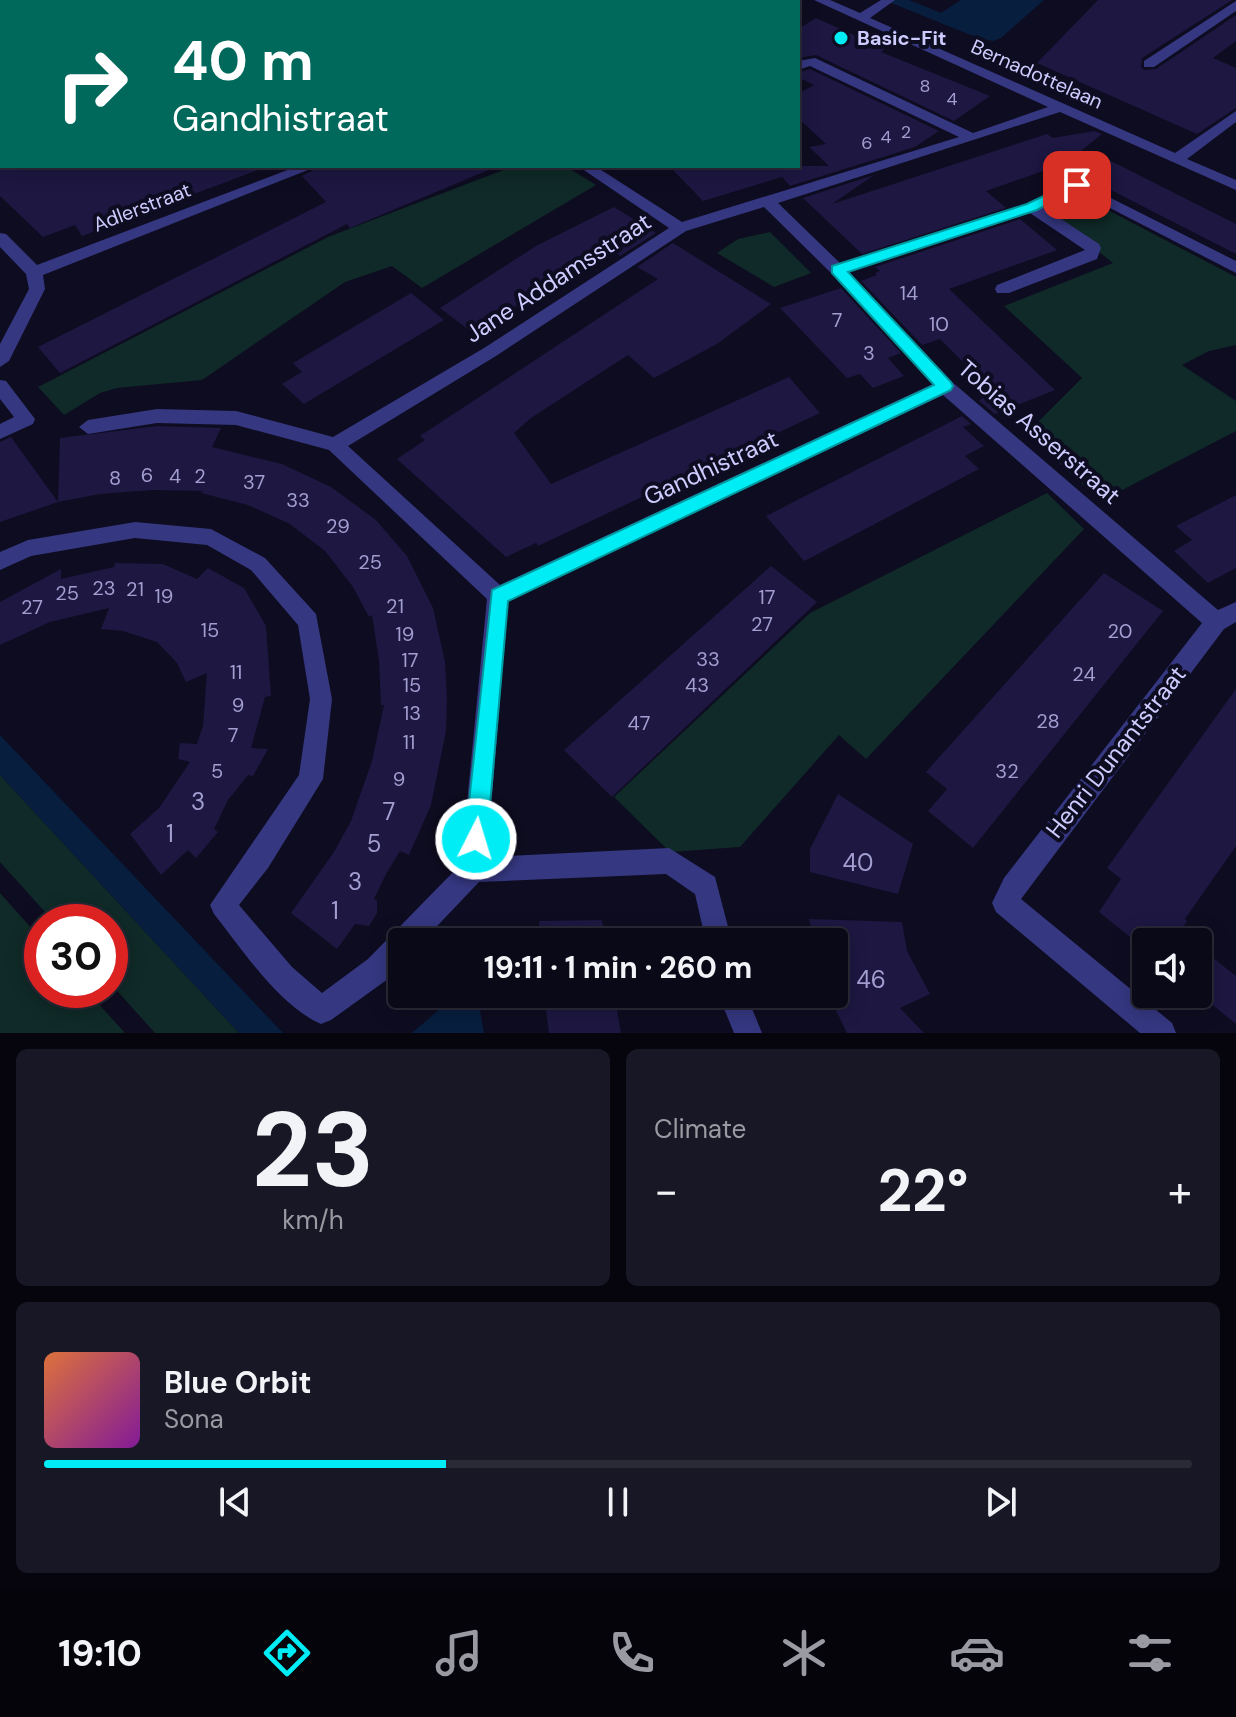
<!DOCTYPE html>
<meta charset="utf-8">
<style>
:root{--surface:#0a0918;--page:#181725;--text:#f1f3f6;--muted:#999aa2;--line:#2a2a37;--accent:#00edf6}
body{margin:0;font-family:"DM Sans",sans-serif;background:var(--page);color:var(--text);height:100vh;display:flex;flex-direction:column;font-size:30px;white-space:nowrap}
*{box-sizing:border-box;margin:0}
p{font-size:26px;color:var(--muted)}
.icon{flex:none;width:44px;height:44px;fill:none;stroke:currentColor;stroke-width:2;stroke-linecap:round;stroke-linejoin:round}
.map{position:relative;height:1033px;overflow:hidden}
.details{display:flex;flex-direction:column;gap:16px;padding:16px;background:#06050d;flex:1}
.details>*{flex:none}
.guide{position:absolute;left:0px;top:0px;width:800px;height:168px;box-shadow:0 4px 20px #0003,0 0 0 2px var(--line);background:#00695c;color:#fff;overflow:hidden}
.controls{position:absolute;left:1132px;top:928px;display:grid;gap:16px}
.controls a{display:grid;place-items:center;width:80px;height:80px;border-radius:8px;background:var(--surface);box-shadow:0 4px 20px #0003,0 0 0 2px var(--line);font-size:40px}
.speed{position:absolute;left:24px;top:904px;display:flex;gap:16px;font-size:40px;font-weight:700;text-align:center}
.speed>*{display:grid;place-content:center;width:104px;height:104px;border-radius:50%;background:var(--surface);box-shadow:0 4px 20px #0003,0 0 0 2px var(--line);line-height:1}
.speed .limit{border:12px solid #d22;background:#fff;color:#111}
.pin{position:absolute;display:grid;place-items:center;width:68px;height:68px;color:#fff;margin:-34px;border-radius:16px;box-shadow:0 4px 12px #0006}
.me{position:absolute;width:88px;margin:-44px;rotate:5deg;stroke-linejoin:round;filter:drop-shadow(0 0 6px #0008)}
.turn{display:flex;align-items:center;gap:28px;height:168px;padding:0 40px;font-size:36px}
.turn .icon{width:104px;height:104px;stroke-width:2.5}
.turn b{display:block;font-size:56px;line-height:68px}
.big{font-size:60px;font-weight:700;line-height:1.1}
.details .widget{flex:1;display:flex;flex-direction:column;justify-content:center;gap:12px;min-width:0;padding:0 28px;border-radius:12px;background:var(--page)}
.details .dial{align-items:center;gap:0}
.dial b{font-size:104px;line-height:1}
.song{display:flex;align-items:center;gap:24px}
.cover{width:96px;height:96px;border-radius:12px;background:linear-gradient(135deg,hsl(20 70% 55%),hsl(290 70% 35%))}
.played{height:8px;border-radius:4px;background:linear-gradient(90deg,var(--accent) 35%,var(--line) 35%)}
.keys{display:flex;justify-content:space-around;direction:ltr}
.heat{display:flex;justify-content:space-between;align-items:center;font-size:44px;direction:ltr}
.details .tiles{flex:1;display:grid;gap:16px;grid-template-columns:1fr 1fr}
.widget:last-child{grid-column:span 2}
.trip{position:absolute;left:388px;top:928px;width:460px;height:80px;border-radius:8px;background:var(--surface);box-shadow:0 4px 20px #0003,0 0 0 2px var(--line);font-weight:700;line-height:80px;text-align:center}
.menu{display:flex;height:128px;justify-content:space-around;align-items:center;background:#04040a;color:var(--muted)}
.menu .icon{width:56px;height:56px}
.menu .current{color:var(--accent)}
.menu b{font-size:36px;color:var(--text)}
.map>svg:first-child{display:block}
</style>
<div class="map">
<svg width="1236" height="1033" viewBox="0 0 1236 1033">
<rect width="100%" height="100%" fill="#0e0c20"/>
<path fill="#0f2a28" d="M514 166H565L596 185 422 288 392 266 345 282 202 380 117 388 100 393 64 415 38 387 328 237Z
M1083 203 1102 207 1236 277V345L1209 351 1182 365 1236 401V431L1101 501 1026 434 1082 378 1004 306 1113 263 1054 217 1061 209Z
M770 232 811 273 774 287 717 253 738 239Z
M1047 493 1084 529 866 759 839 735 740 847 670 852 614 797 810 613Z
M0 775 239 1033H155L110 983V922H54L0 862Z
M0 893 42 940V990H86L125 1033H0Z"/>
<path fill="#071e3e" d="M884 0H909L941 13 961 0H1044L1001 38 993 41 978 38Z
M0 735 283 1033H239L0 775Z
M457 994H477L484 1033H412Z"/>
<path fill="#1d1742" d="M1098 0H1232L1142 58 1141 67 1144 70 1156 69 1236 15V41L1213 58 1236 68V108L1197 134 1037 63Z
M816 18 885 49 881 52 990 96 954 121 816 55 798 58V29Z
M810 69 939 131 915 147 790 186 782 177 703 201 669 166H829L809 147 826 144 798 118V94L814 85 798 77V73Z
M1094 131 1102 134 1081 151 1092 165 1097 154 1236 224V254L1062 165 1052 172 1046 170 986 191 1006 208 862 254 803 198 874 175 832 204 1047 134 1053 138Z
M0 166H260L261 169 82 236 75 225 43 237 0 196Z
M321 166H498L350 228 347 224 60 373 38 347 326 202 302 176Z
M614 207 656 233 620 256 610 249 473 333 440 308 536 246Z
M1020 219 1057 250 949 289 1055 390 995 414 979 401 991 390 940 339 922 345 861 281 877 275 875 273 880 271 875 267Z
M673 243 771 304 717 344 654 378 628 355 531 418 514 433 551 484 789 377 820 413 538 546 536 543 506 557 397 459 425 440 420 436 658 279 637 267Z
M841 288 901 353 888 358 904 376 873 388 860 374 847 378 780 308Z
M411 293 444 320 304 404 282 384 302 372 293 363Z
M962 416 971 424 963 427 984 446 965 456 979 469 814 556 804 561 766 516Z
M157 426 221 428 212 447 282 464 331 487 376 520 407 556 433 608 445 662 447 698 446 731 431 805 409 855 400 851 386 874 374 899 377 901V913L369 926 355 924 337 949 291 913 334 852 351 821 372 761 384 705H381L379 661 372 615 369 617 353 587 325 551 290 524 248 505 201 493 203 491 152 490 100 494 58 502 60 438Z
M11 437 58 502 0 522V442Z
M1236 495V568L1208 583 1174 551 1192 540 1176 526Z
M115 563 163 564 197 579 208 568 244 588 266 626 271 696 265 697 251 748 268 749 253 776 248 775 228 800 214 829 218 832 196 858 188 850 161 875 130 834 159 808 190 762 178 759 180 743 197 744 203 726 207 673 186 682 177 663 157 642 123 631 101 629 109 608 50 622 0 645V602L61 569V579L114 567Z
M771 566 817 602 612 797 564 750Z
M1104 573 1163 611 973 848 928 811 947 789 926 772Z
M1236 689V846L1185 919 1187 921 1180 932 1193 942H1146V950L1099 912 1121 879 1107 868Z
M838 794 913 844 898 894 810 872V849Z
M809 919 902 922 907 951 930 994 900 1008 924 1033H847L828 994H834V942H814Z
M602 920 605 942H540L539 921Z
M1198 946 1236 976V1024L1198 993Z
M544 994H614L621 1033H549Z"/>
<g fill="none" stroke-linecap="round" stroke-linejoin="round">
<path fill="#353781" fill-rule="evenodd" d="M97 0H110L111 2H98Z
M434 0H448L433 2Z
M814 0H830L860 13 881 0H895L870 18 1175 153 1236 111V122L1187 159 1236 180V190L1060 112 778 203 841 264 1027 204 1077 181 1236 261V273L1077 191 1043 207 1099 244 1101 248 1097 259 1009 293H997L995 289 997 285 1085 250 1030 213 849 272 951 381 1218 610 1236 602V622L1224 629 1021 899 1172 1023 1176 1033H1140L996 912 992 903 1004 878 1202 623 943 395 508 601 487 857 669 848 715 877 732 942H706L695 894 666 874 479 882 422 942H402V964L388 979 331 1020 321 1024C279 1006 242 949 214 914L210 905 299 775 310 699 298 625 251 570 207 545 135 538 31 556 0 570V552L28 540 135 522 211 529 265 558 316 614 332 699 323 779 268 868 239 905 292 967 322 993 368 959 461 864 487 599 329 450 236 425 157 423 88 434 79 427 88 420 157 409 236 411 333 437 484 348 669 228 578 166H595L682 222 959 137 810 66 798 70V61L815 58 973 133 1048 107ZM764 207 832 274 933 384 500 585 348 446 496 356 686 231Z
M1236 1V11L1154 67H1144V61Z
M298 166H318L43 275 45 289 9 361 0 367V344L29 289 26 274 0 247V233L6 234 37 265Z
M0 380 6 381 35 419 33 424 0 439V424L14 417 0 399Z
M718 994H746L762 1033H734Z"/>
</g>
<path fill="#00edf6" stroke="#009aa0" stroke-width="2" d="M1072 182 1084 185 1037 210 848 272 951 382 953 386 951 390 508 601 487 839 484 847 476 850 468 847 465 839 492 590 934 385 832 273V266L1027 204Z"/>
<circle fill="#00edf6" stroke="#0e0c20" stroke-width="3" cx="841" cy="38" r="8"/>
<g text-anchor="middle" stroke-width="8" stroke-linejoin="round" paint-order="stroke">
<g font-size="18" fill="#a29ed0">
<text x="925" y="92">8</text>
<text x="952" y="105">4</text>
<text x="906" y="138">2</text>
<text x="886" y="143">4</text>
<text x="867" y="149">6</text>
</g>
<g font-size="20" font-weight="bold" fill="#cecbff" stroke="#0e0c20" text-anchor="start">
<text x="857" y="45">Basic-Fit</text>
</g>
<g font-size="20" fill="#cecbff" stroke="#0e0c20">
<text transform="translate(1037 74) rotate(24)" y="7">Bernadottelaan</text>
<text transform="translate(142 207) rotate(-21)" y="7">Adlerstraat</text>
</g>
<g font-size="20" fill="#a29ed0">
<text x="909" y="300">14</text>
<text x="837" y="327">7</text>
<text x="939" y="331">10</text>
<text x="869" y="360">3</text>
<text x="147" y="482">6</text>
<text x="175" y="483">4</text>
<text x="200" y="483">2</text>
<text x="115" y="485">8</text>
<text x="254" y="489">37</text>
<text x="298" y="507">33</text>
<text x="338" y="533">29</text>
<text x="370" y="569">25</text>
<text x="104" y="595">23</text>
<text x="135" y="596">21</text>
<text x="67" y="600">25</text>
<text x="164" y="603">19</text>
<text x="767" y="604">17</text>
<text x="395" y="613">21</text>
<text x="32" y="614">27</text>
<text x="762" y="631">27</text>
<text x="210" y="637">15</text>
<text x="1120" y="638">20</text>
<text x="405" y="641">19</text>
<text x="708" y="666">33</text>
<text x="410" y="667">17</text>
<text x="236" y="679">11</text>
<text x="1084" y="681">24</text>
<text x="412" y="692">15</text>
<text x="697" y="692">43</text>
<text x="238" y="712">9</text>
<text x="412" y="720">13</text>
<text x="1048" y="728">28</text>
<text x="639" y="730">47</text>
<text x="233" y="742">7</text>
<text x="409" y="749">11</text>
<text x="217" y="778">5</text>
<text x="1007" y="778">32</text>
<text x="399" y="786">9</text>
</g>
<g font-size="24" fill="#cecbff" stroke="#0e0c20">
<text transform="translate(558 278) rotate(-33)" y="8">Jane Addamsstraat</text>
<text transform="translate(1039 432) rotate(41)" y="8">Tobias Asserstraat</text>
<text transform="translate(711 468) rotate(-25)" y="8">Gandhistraat</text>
<text transform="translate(1116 752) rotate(-52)" y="8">Henri Dunantstraat</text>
</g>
<g font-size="24" fill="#a29ed0">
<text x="198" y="810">3</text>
<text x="389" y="820">7</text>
<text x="170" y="842">1</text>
<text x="374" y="852">5</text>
<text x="858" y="871">40</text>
<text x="355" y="890">3</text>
<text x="335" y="919">1</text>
<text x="871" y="988">46</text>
</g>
</g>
</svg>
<div class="controls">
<a><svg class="icon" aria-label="sound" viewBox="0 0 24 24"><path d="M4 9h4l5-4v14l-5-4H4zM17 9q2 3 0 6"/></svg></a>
</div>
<div class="speed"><div class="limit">30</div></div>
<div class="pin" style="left:1077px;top:185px;background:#d93025"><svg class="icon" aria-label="arrive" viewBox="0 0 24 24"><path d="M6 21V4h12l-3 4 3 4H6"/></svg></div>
<svg class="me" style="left:476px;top:839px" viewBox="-20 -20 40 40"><circle r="17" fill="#00edf6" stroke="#fff" stroke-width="3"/><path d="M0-11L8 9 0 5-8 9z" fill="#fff"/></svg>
<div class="trip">19:11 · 1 min · 260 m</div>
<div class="guide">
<div class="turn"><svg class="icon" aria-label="right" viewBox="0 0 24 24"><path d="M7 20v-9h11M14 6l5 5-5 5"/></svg><div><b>40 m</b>Gandhistraat</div></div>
</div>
</div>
<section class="details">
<div class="tiles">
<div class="widget dial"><b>23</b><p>km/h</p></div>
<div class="widget"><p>Climate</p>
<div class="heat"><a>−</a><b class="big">22°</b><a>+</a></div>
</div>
<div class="widget">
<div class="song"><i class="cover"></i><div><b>Blue Orbit</b><p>Sona</p></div></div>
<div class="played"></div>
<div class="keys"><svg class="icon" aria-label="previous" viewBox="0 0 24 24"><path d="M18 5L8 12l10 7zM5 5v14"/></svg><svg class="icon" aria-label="pause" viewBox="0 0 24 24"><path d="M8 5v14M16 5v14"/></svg><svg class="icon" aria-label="next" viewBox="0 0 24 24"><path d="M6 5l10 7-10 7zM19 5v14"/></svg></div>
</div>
</div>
</section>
<nav class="menu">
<b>19:10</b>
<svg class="icon current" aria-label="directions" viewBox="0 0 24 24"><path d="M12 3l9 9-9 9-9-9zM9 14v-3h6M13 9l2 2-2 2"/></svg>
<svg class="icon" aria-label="music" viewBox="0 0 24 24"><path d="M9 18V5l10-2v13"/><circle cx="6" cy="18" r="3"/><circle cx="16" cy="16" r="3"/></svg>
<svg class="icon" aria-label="phone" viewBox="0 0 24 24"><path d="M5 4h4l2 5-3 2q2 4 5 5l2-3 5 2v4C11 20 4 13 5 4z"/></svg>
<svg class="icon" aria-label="climate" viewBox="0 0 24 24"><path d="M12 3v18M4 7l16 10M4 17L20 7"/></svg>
<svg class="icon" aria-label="car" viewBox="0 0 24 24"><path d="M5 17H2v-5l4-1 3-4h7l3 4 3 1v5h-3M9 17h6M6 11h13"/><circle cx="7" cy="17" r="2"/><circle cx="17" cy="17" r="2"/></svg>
<svg class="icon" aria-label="filters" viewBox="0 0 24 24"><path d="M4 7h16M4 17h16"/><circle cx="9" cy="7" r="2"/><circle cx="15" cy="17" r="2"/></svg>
</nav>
